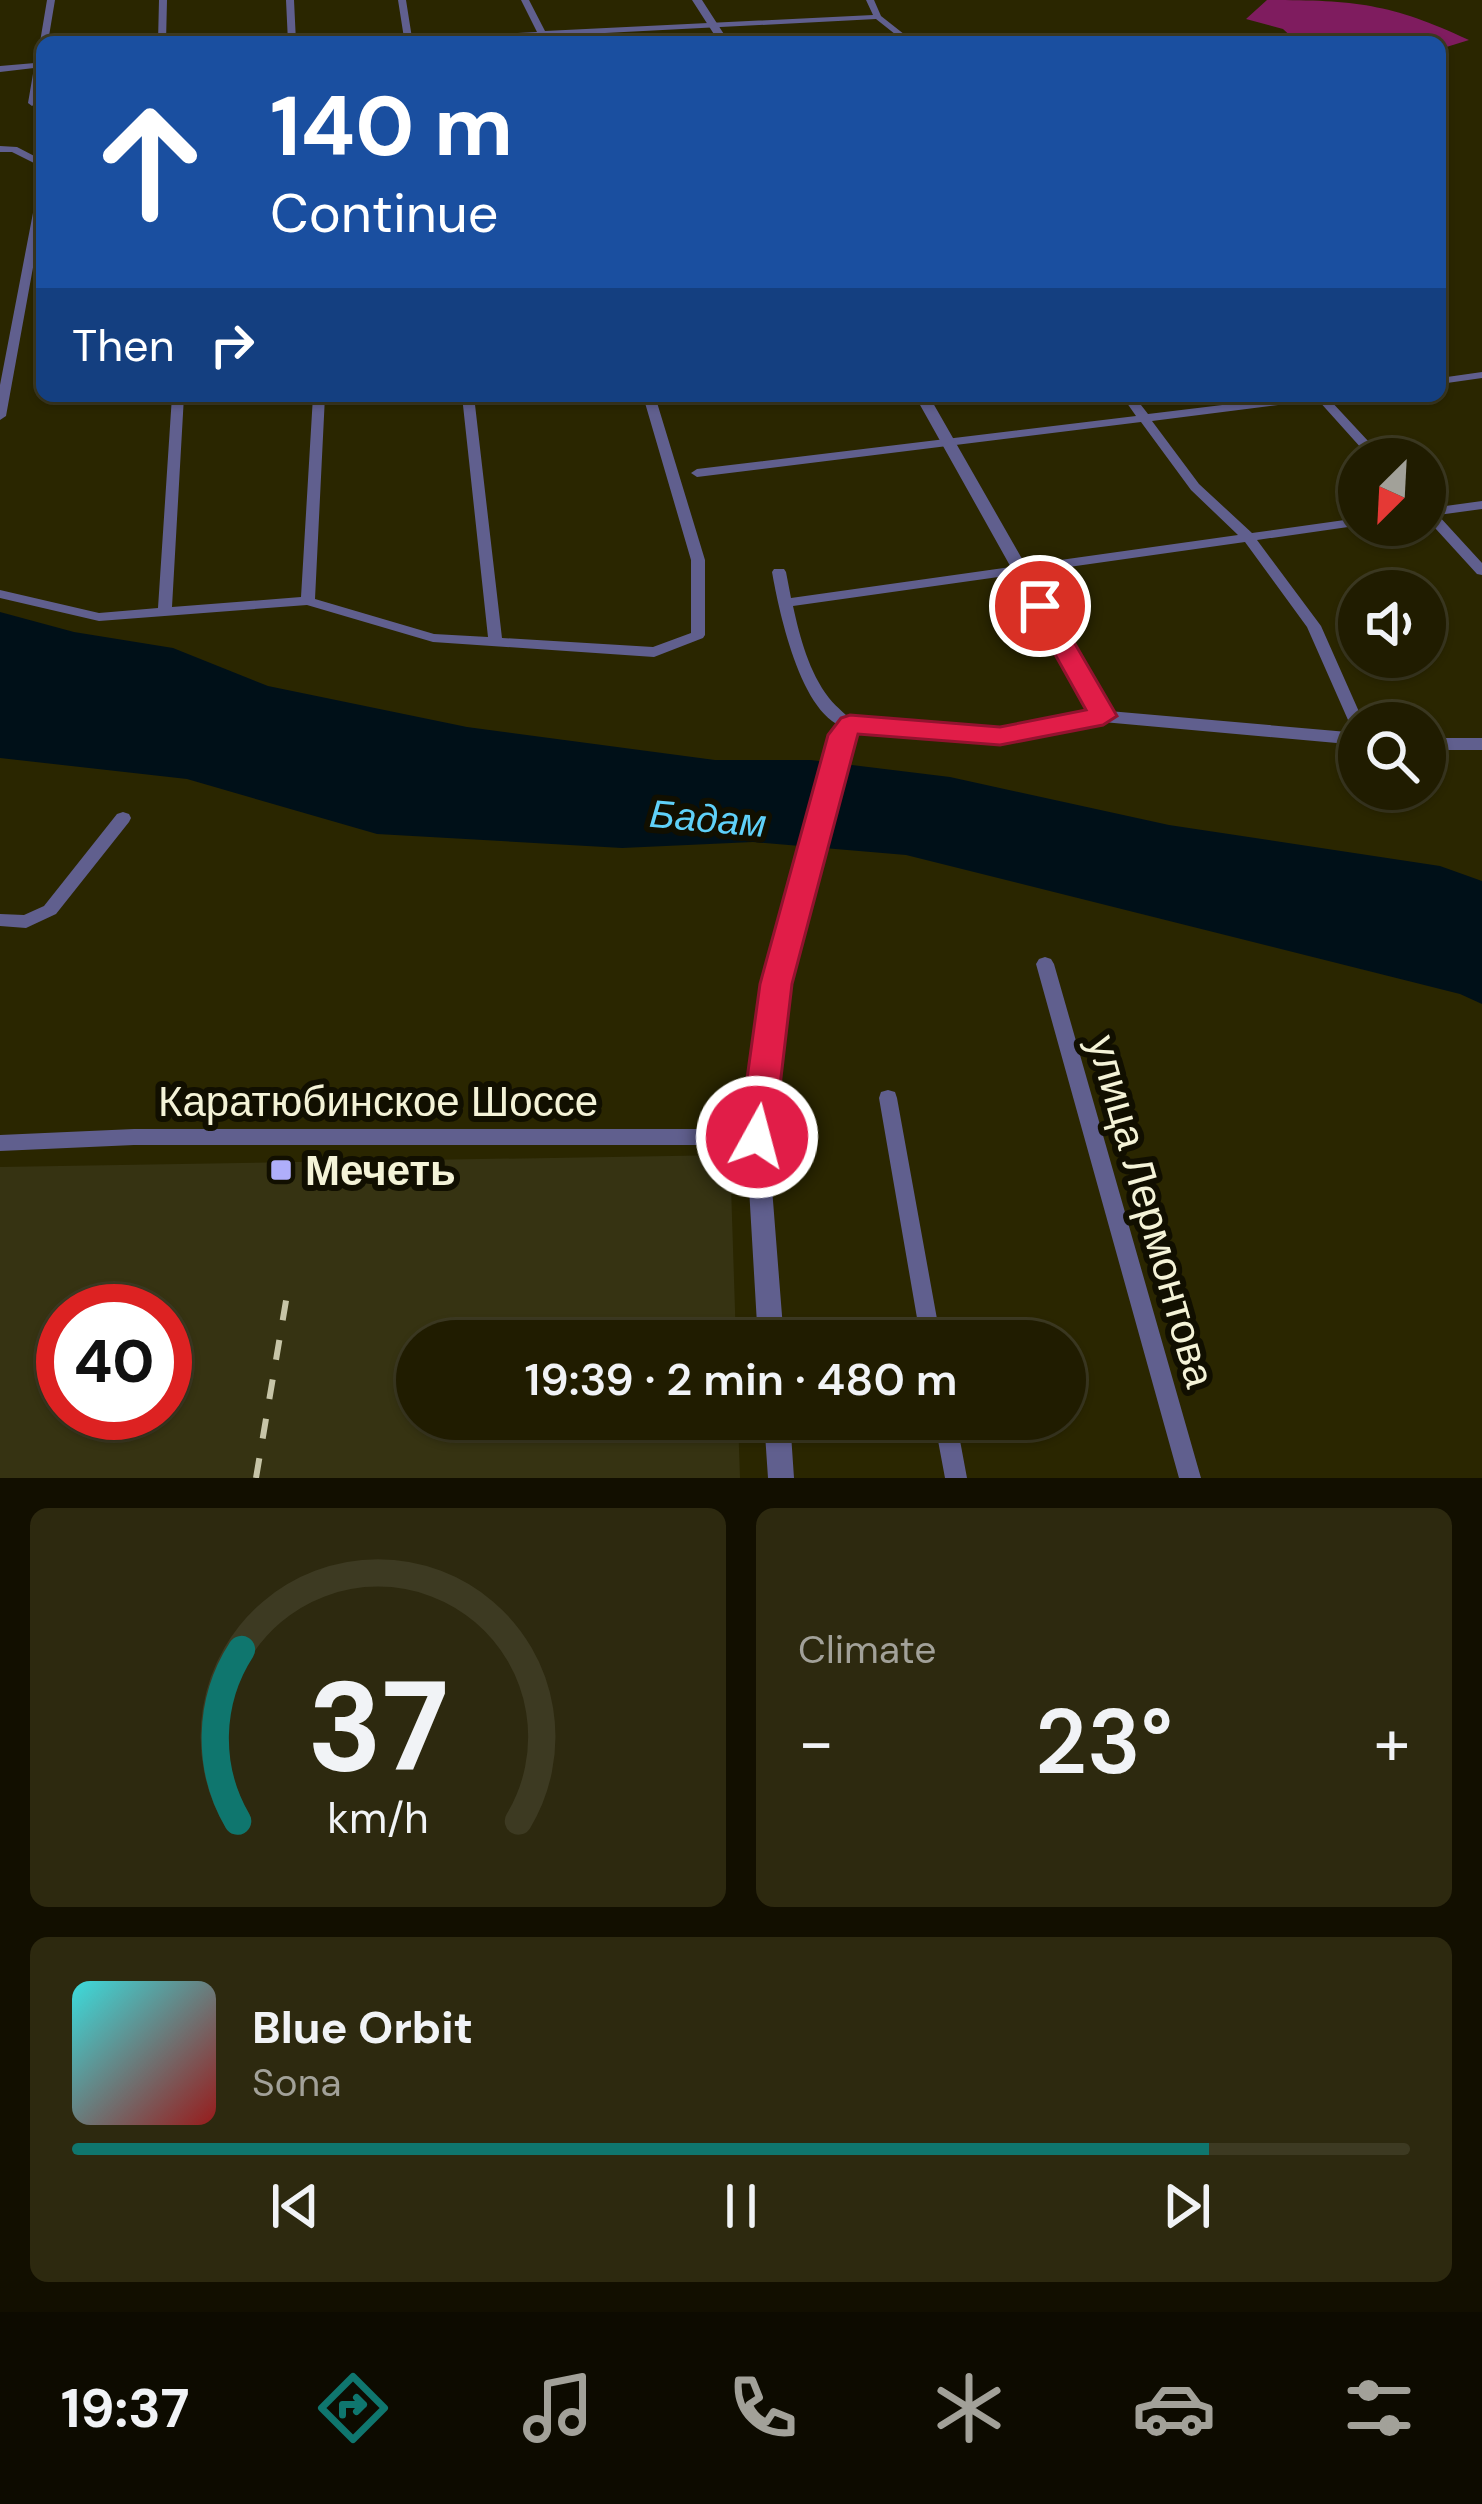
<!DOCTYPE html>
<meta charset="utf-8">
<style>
:root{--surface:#201c00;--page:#2d290f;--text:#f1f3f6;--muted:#a2a199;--line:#3d3a22;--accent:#0f766e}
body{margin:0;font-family:"DM Sans",sans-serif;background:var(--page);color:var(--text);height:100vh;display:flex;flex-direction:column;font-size:45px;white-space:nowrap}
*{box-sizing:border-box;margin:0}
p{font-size:39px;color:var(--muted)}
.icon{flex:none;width:66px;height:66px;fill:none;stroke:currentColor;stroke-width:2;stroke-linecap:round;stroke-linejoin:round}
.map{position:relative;height:1478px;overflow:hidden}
.details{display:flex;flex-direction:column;gap:30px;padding:30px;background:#120f00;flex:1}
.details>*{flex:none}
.guide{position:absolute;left:36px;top:36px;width:1410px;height:366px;border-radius:18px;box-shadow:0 3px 9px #0004,0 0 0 3px var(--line);background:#1a4fa0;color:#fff;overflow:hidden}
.needle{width:78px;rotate:204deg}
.tools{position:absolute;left:1338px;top:438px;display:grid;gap:24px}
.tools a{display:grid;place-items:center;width:108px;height:108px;border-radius:50%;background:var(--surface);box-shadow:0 3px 9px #0004,0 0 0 3px var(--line);font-size:60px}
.speed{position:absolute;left:36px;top:1284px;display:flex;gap:24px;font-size:60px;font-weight:700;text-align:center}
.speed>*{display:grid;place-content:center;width:156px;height:156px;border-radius:50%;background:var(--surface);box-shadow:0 3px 9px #0004,0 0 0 3px var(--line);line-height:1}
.speed .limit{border:18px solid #d22;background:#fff;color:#111}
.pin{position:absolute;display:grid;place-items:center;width:102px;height:102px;color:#fff;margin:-51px;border:6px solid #fff;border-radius:50%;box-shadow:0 3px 12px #0007}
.me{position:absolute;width:132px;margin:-66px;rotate:7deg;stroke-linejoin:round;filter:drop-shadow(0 0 9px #0008)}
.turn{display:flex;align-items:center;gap:42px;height:252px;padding:0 36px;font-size:54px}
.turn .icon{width:156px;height:156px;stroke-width:2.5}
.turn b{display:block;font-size:84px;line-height:102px}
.then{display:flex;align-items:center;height:114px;padding:0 36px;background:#0003;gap:24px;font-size:45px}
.big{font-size:90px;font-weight:600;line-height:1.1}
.details .card{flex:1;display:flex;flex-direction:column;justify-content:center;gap:18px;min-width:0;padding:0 42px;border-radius:18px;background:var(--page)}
.details .dial{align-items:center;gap:0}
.dial svg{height:312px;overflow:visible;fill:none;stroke:var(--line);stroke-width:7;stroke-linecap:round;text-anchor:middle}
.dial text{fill:var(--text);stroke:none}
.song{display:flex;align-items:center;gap:36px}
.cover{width:144px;height:144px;border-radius:18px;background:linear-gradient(135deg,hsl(180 70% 55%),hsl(0 70% 35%))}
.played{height:12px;border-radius:6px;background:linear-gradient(90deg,var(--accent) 85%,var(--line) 85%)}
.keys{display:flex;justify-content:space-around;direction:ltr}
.heat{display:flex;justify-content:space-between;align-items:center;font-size:66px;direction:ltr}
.details .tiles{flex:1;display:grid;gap:30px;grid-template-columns:1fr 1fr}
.card:last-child{grid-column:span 2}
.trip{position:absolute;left:396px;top:1320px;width:690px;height:120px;border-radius:60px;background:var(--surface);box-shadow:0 3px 9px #0004,0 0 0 3px var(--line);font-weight:600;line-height:120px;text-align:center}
.tabs{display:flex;height:192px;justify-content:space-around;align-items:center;background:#0d0b00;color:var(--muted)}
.tabs .icon{width:84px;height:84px}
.tabs .selected{color:var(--accent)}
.tabs b{font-size:54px;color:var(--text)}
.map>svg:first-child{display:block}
</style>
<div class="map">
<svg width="1482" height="1478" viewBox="0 0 1482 1478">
<rect width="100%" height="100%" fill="#2a2600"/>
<path fill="#363312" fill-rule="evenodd" d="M730 1155 736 1341H417V1419H738L740 1478H0V1167ZM63 1311H165V1413H63Z"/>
<path fill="#7f1c5f" d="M1267 0C1353 0 1390 3 1469 40L1440 49V42H1297L1283 29 1246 19Z"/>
<path fill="#001018" d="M0 612 74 632 173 648 268 686 467 727 715 760H811L950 777 1169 825 1440 866 1482 881V1004L1460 994 906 855 753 842 622 848 377 834 187 779 0 758Z"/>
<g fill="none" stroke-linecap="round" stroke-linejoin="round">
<path fill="#605f8e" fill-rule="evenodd" d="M47 0H55L48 42 42 44 40 42Z
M159 0H167L166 42H158Z
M286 0H294L296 42H288Z
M398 0H406L412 38 537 32 521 0H529L545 31 873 15 866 0H874L881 16 914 42H905L876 19 547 36 549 39 545 41 540 36 372 42 376 40 404 38Z
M42 49V73L36 103 32 106 28 103 34 68 0 72V66L35 63 38 51Z
M0 146 17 147 42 160V167L12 152H0Z
M42 189V218L6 416 0 420V385L37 192Z
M1482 372V378L1440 384V378Z
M172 396H184L172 607 301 597 313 396H325L315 599 434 634 488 637 462 396H474L502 638 653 647 691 633V560L643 396H655L705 560V635L703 638 654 657 433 642 307 605 99 621 0 598V590L99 613 158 608Z
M1122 396H1134L1148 414 1297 396H1332L1329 399 1382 456 1384 459H1371L1318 400 1152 421 1199 484 1252 533 1359 518V525H1362L1257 540 1321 626 1364 723H1359V734L1352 729 1307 627 1245 542 793 606C800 638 809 672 829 698 837 708 848 716 857 725L855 729C803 730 779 611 772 572L774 569H784L786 572 791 598 1238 535 1191 490 1141 422 697 477 691 473 697 469 1136 416Z
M1482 501V509L1438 515 1482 563V575L1477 574 1425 517V505L1431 508Z
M123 812 129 814 131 818 129 822 56 914 26 928 0 926V914L24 915 44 906 117 814Z
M1045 957 1051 959 1054 964 1201 1478H1179L1036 964 1039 959Z
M888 1090 895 1092 897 1098 941 1341H921L879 1098 881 1092Z
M134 1129H757L764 1131 766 1137 764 1143 757 1145H134L0 1151V1135Z
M934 1419H956L967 1478H945Z"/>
<path fill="#605f8e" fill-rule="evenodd" d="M692 0H702L729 42H719Z
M915 396H929L1109 711 1359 733V745L1103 722 1000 742 856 731 845 753 786 984 768 1137 784 1341H758L746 1137 766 984 827 753 844 721 850 719 1000 730 1092 712Z
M1425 738H1482V750H1425Z
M764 1419H790L794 1478H768Z"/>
<path stroke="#c7c5a7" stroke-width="6" stroke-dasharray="20 20" stroke-linecap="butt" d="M256 1478 289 1283"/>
</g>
<path fill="#e11d48" stroke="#92132f" stroke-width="3" d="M1040 598 1053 606 1117 716 1103 725 1000 745 858 734 792 984 774 1137 769 1148 757 1152 744 1148 739 1137 760 984 828 735 841 718 850 715 1000 727 1086 710 1028 606Z"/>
<rect fill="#afaefa" stroke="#110f00" stroke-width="4.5" x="269" y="1158" width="24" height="24" rx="6"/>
<g text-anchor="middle" stroke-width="12" stroke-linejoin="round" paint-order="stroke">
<g font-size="39" font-style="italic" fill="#5fd1f9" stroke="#110f00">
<text transform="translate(708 818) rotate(5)" y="14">Бадам</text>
</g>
<g font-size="42" fill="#f4f3d7" stroke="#110f00">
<text x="378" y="1116">Каратюбинское Шоссе</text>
<text transform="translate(1152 1211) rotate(74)" y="15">улица Лермонтова</text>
</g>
<g font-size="42" font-weight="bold" fill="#f4f3d7" stroke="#110f00" text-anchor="start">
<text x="305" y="1185">Мечеть</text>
</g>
</g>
</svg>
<div class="tools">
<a><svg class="needle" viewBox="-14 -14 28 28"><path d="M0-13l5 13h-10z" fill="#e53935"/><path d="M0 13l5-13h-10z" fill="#a2a199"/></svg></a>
<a><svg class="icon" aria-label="sound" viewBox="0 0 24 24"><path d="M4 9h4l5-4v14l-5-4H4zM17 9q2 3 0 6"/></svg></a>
<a><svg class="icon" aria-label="search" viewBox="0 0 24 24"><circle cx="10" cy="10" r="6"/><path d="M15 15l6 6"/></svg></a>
</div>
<div class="speed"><div class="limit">40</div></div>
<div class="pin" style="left:1040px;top:606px;background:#d93025"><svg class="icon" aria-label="arrive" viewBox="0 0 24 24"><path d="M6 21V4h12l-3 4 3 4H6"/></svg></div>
<svg class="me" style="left:757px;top:1137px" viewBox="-20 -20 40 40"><circle r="17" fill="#e11d48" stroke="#fff" stroke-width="3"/><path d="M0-11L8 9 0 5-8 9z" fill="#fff"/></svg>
<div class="trip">19:39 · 2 min · 480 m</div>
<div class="guide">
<div class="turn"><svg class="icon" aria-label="ahead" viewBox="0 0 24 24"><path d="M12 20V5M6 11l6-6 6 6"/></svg><div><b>140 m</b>Continue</div></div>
<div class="then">Then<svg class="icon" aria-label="right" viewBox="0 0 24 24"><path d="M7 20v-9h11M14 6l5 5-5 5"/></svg></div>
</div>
</div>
<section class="details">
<div class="tiles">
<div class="card dial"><svg viewBox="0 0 100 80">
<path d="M14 69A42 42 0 1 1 86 69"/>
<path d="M14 69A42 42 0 0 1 15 25" stroke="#0f766e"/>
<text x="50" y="56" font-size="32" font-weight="700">37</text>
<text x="50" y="72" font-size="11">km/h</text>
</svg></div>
<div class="card"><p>Climate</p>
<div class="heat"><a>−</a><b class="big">23°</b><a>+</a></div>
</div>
<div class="card">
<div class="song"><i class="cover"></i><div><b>Blue Orbit</b><p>Sona</p></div></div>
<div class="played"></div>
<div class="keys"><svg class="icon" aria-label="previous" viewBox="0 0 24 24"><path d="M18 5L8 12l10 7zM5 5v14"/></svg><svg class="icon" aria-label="pause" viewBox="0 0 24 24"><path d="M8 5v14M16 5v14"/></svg><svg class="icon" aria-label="next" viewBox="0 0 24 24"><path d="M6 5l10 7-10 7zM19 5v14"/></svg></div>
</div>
</div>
</section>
<nav class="tabs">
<b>19:37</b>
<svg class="icon selected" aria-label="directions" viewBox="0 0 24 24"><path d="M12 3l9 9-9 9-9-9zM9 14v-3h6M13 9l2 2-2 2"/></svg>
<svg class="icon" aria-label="music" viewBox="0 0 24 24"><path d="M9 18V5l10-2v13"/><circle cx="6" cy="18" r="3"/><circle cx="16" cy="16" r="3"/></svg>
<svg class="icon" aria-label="phone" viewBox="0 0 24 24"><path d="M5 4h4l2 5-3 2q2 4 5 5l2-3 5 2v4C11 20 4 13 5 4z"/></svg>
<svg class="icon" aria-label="climate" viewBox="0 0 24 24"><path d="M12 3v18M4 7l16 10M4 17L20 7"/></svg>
<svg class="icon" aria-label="car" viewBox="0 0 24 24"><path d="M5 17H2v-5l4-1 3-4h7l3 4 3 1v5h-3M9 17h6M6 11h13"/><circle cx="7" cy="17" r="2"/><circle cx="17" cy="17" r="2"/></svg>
<svg class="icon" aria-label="filters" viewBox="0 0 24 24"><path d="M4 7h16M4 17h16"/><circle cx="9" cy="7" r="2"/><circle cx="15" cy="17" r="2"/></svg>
</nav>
